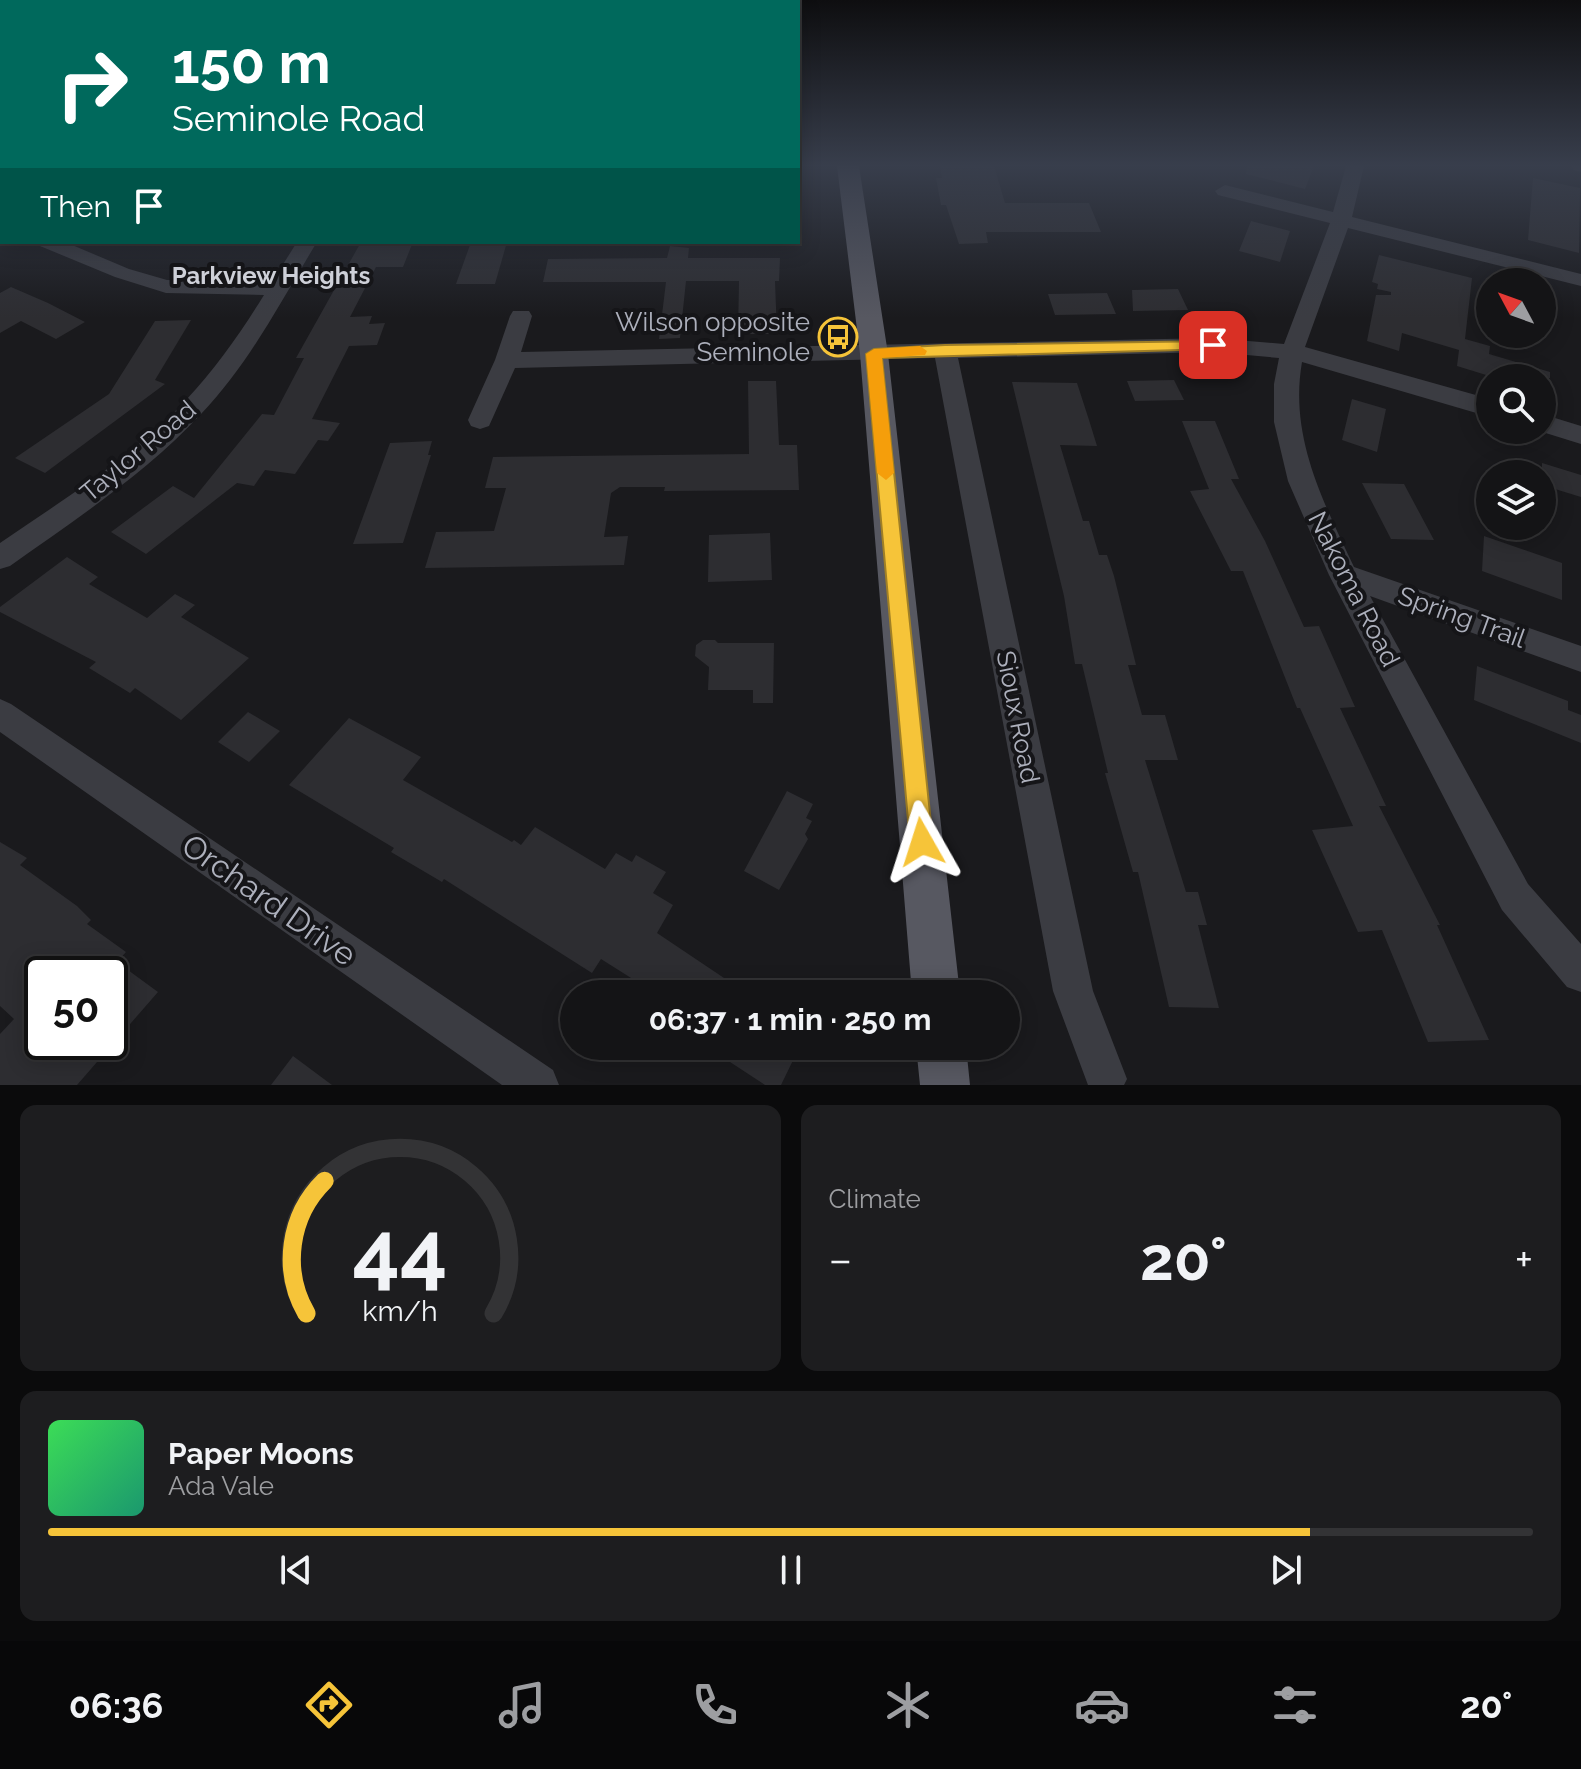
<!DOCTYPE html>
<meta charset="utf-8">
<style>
:root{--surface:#141416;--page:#1d1d1f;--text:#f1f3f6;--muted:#9d9ea1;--line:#333335;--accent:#f6c439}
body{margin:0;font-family:Raleway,sans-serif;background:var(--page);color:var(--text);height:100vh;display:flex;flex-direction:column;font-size:30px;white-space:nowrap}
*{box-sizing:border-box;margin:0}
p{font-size:26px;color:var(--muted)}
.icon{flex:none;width:44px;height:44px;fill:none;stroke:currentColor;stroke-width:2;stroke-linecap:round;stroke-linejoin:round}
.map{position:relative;height:1085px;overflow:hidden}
.details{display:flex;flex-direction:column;gap:20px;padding:20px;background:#0b0b0c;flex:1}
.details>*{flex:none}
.guide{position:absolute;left:0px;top:0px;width:800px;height:244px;box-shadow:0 4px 20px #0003,0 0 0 2px var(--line);background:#00695c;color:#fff;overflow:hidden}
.needle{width:52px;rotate:311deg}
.fabs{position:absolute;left:1476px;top:268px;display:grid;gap:16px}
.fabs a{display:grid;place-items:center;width:80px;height:80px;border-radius:50%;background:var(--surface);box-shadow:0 4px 20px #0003,0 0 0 2px var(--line);font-size:40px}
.speed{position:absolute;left:24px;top:956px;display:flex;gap:16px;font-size:40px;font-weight:700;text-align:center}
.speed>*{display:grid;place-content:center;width:104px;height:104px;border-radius:50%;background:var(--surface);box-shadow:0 4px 20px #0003,0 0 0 2px var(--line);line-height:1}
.speed .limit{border:4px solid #111;border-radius:12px;background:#fff;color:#111}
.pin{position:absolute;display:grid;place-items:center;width:68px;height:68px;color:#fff;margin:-34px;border-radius:16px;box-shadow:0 4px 12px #0006}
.me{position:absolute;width:88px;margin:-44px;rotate:354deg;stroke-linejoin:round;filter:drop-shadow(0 0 6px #0008)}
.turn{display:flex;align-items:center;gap:28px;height:168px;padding:0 40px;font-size:36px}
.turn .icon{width:104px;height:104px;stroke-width:2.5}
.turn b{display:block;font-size:56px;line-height:68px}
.then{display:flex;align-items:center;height:76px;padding:0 40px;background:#0003;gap:16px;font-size:30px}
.big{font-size:60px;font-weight:700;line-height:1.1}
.details .widget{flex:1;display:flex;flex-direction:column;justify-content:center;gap:12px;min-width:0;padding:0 28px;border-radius:16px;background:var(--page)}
.details .dial{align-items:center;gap:0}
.dial svg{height:208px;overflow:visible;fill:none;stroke:var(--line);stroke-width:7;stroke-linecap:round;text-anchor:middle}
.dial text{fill:var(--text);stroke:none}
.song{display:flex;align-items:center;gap:24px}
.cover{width:96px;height:96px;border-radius:12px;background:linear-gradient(135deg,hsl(130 70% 55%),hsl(160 70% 35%))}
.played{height:8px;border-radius:4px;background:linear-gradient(90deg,var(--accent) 85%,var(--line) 85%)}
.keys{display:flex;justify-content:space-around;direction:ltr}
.heat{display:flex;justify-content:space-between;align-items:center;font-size:44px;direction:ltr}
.details .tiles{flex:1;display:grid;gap:20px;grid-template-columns:1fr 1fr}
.widget:last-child{grid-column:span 2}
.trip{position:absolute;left:560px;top:980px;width:460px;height:80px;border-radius:40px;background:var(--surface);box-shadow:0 4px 20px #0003,0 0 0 2px var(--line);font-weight:700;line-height:80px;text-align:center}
.tabs{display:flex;height:128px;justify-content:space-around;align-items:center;background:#080809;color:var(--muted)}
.tabs .icon{width:56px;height:56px}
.tabs .on{color:var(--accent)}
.tabs b{font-size:36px;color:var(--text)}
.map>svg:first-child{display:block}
</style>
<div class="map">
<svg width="1581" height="1085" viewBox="0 0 1581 1085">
<rect width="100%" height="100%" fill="#1a1a1d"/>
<path fill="#2d2d31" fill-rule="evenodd" d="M940 166H994L1005 203H1089L1101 232H986L988 243 959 244 946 205H941L936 178H942Z
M1247 166H1314L1305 189 1246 174Z
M1533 178 1580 188 1579 253 1528 240Z
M1251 221 1290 231 1280 262 1239 251Z
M361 242H413L403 267H376L350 317 372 316 369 324 385 323 377 345 349 346 312 419 340 423 328 441 318 440 295 474 265 470 254 486 237 483 146 554 111 532 173 486 194 498 262 414 274 415 304 358H296Z
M471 242H507L495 284H456Z
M670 246 689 248 688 258H780L779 281H775L777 334H738L739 281H686L680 338 659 339 666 282H543L548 259 667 258Z
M1379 255 1472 278 1465 339 1490 346 1489 354 1550 372V378H1496L1457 366 1459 350 1402 333 1399 351 1367 341 1376 295H1391V292L1377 289 1378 284 1372 282Z
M11 287 48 303 85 322 56 339 21 321 0 333V293Z
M1178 289 1188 310 1133 311 1132 290Z
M1107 293 1116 314 1055 315 1048 294Z
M191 320 155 380 165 384 45 473 15 458 109 394 155 321Z
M1174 380 1184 400 1135 401 1127 381Z
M748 381H776L779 445H797L799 490 664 491 665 487H620L611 493 604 537 628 536 624 565 425 568 436 532 494 531 506 488H485L493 457 749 454Z
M1012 382 1077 383 1089 420 1097 446 1060 445 1083 521H1089L1099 555H1107L1114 576 1136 665H1128L1142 715H1165L1178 760H1145L1186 892H1198L1207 925H1198L1219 1008 1169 1007 1138 872H1133L1105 773H1108L1082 664H1075L1064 596Z
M1352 399 1386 409 1377 452 1342 440Z
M1182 421H1215L1239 479H1231L1265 541 1304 627 1319 626 1355 707 1340 708 1386 806H1379L1440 925H1437L1489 1040 1428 1042 1382 930 1358 932 1312 830 1353 826 1300 708H1297L1243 571H1231L1190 491 1209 489Z
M432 441 428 455H431L403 543 353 544 390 443Z
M1542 463 1581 475V497L1542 485Z
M1362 483 1404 484 1434 540 1391 539Z
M770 533 772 580 708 582 709 535Z
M1484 536 1562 563V600L1482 571Z
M67 557 98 577 89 584 147 618 175 594 195 605 181 617 249 658 181 720 135 688 130 693 89 668 96 662 0 612V607Z
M703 640H715L718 643H774L773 703H753V690H708L709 667 695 656 696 645Z
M1477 666 1568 701V710L1581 715V743L1474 700Z
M248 712 280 731 249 762 218 742Z
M349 718 421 757 403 780 512 842 514 840 521 845 535 827 605 869 616 853 632 862 636 855 666 872 653 893 673 905 657 933 727 980 718 994H632L639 983 601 959 592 973 444 879 442 882 391 852 394 848 289 785Z
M787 791 813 804 806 818 812 821 805 834 808 839 779 890 744 871Z
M0 842 27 858 20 865 77 906 91 920 87 924 126 952 117 962 158 992 77 1085H0V1034L14 1019 0 1006ZM42 974H110V1042H42Z
M738 1046H800L781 1085H765L730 1062Z
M293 1056 332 1085H271Z"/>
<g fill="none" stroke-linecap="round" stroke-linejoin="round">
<path fill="#3b3c42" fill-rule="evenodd" d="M1346 166H1364L1352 217 1581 274V286L1348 228 1305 347 1490 399V417L1302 362C1289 437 1323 501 1354 567L1581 646V672L1370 596 1528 884 1581 944V992L1567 987 1502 910 1329 575 1288 481 1274 422V384L1279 358 1213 352 958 358 1093 991 1127 1079 1124 1085H1088L1053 991 935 358 515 368 489 426 480 429 471 426 468 420 495 360 510 316 513 311H529L532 316 521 352 1213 338 1284 344 1330 223 1218 195 1215 191 1225 185 1333 212Z
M1571 166H1581V172L1573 170Z
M0 217H2V229H0Z
M37 242H65L129 269 167 280 272 282 297 242H317C281 301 249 364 201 414 145 474 76 519 10 566L0 569V543C64 499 133 457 186 400 216 368 241 332 264 295L166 293 115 277 40 246Z
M1542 414 1581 426V444L1536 430H1542Z
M0 699 11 704 553 1070 559 1085H502L0 732Z"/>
<path fill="#575861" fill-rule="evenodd" d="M837 166H859L888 354 960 994H912L860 354Z
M916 1046H966L970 1085H920Z"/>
</g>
<linearGradient id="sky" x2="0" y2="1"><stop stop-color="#0e0e10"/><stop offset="0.52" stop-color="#383e4c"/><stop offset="1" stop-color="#383e4c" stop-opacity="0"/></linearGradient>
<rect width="1581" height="318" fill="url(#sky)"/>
<path fill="#f6c439" stroke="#a07f25" stroke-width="2" d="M1213 341 1220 345 1218 349 882 358 933 842 930 851 922 854 913 851 910 842 866 354 874 349 945 345Z"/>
<path fill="#f59e0b" d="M920 346 927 351 925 355 882 358 894 473 886 480 877 473 866 354 874 349Z"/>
<defs>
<g id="bus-ring" transform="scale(2)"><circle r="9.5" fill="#151518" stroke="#f6c439" stroke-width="1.5"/><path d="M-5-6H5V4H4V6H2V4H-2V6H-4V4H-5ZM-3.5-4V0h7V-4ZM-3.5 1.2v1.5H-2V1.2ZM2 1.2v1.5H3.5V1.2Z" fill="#f6c439"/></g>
</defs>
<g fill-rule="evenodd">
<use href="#bus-ring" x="838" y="337"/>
</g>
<g text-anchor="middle" stroke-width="8" stroke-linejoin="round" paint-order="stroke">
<g font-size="24" font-weight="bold" fill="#ced0d8" stroke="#151518">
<text x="271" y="284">Parkview Heights</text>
</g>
<g font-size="26" fill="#adb0bc" stroke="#151518" text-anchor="end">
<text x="810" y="331">Wilson opposite<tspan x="810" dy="30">Seminole</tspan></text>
</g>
<g font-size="26" fill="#adb0bc" stroke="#151518">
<text transform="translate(138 451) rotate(-40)" y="9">Taylor Road</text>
<text transform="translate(1354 589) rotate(63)" y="9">Nakoma Road</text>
<text transform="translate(1462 617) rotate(20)" y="9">Spring Trail</text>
<text transform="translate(1018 717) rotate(79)" y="9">Sioux Road</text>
</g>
<g font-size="32" fill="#adb0bc" stroke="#151518">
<text transform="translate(269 900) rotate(35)" y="11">Orchard Drive</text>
</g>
</g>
</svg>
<div class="fabs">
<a><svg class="needle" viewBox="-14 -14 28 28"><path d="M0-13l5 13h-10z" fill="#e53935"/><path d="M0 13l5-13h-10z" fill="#9d9ea1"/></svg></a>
<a><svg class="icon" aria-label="search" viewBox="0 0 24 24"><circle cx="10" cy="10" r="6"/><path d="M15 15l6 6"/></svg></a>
<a><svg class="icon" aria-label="layers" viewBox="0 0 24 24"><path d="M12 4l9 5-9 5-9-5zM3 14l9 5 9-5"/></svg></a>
</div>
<div class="speed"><div class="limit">50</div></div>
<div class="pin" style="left:1213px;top:345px;background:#d93025"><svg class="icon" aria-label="arrive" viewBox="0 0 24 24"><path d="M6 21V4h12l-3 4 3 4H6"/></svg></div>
<svg class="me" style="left:922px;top:842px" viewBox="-20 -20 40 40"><path d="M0-17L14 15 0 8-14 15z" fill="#f6c439" stroke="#fff" stroke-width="4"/></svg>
<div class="trip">06:37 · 1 min · 250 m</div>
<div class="guide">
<div class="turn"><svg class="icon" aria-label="right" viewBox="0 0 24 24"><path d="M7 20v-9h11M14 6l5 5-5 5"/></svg><div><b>150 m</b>Seminole Road</div></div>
<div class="then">Then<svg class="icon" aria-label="arrive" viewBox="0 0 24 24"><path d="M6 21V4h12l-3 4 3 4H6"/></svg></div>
</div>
</div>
<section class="details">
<div class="tiles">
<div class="widget dial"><svg viewBox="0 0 100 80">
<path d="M14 69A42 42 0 1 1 86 69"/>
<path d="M14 69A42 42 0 0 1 21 18" stroke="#f6c439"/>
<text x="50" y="56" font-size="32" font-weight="700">44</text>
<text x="50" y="72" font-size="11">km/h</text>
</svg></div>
<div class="widget"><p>Climate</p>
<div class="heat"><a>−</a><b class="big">20°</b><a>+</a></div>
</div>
<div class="widget">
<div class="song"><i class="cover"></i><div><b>Paper Moons</b><p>Ada Vale</p></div></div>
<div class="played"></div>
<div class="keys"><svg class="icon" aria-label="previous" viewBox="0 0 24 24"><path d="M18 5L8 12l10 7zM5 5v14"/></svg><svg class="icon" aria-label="pause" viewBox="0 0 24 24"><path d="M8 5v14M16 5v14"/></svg><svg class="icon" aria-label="next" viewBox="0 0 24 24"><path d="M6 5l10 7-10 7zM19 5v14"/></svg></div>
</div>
</div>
</section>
<nav class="tabs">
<b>06:36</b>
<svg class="icon on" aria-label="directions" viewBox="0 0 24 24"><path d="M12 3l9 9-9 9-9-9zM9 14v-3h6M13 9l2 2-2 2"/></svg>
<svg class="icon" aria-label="music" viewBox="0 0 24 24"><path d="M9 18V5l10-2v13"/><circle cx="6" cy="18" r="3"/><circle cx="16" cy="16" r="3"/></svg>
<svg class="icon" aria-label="phone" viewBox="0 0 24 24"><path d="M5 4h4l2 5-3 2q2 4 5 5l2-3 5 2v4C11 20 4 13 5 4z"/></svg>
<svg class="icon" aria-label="climate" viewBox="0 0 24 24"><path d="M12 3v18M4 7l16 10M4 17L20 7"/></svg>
<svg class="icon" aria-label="car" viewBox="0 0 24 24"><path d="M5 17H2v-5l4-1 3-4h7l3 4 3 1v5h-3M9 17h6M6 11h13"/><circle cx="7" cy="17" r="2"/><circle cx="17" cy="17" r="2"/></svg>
<svg class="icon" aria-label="filters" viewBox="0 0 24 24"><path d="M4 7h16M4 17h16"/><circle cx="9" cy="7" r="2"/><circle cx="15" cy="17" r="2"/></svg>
<b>20°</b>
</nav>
